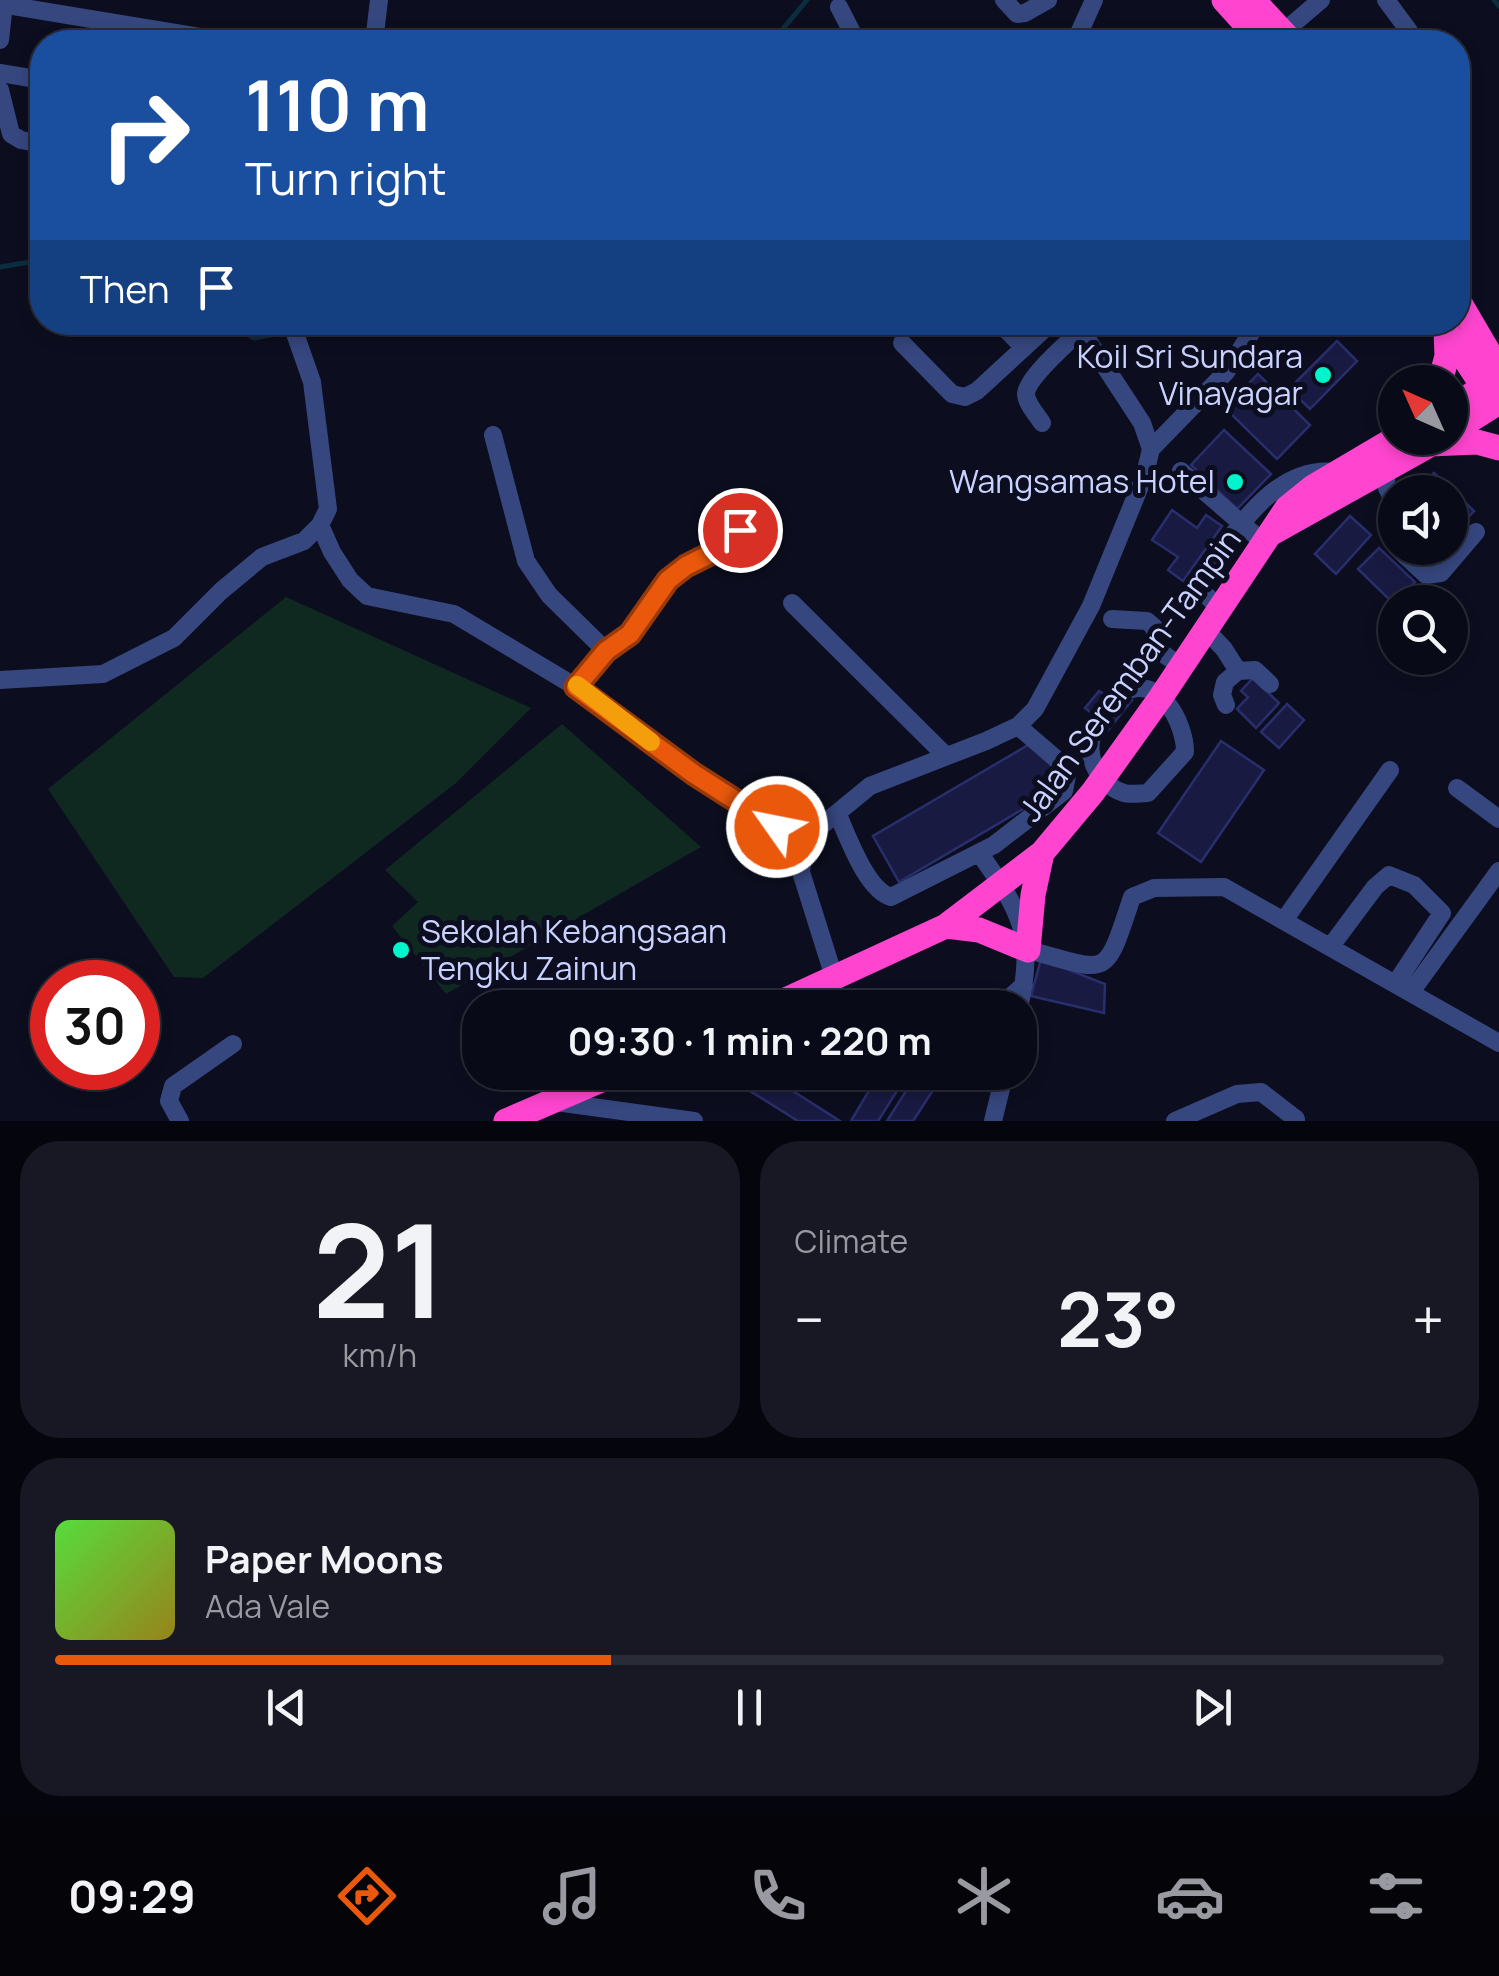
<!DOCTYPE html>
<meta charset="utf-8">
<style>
:root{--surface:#090a17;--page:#171824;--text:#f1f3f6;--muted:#999aa1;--line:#292b36;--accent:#ea580c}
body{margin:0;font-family:Manrope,sans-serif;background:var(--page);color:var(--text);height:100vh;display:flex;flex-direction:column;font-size:38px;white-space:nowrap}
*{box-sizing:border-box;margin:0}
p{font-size:32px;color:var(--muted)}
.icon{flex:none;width:55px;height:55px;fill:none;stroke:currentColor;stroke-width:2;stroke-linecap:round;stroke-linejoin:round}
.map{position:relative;height:1121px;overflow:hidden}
.sheet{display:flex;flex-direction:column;gap:20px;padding:20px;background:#05060d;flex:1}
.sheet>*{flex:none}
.hud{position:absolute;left:30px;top:30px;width:1440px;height:305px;border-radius:40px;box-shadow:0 5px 15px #0003,0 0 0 2px var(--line);background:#1a4fa0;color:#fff;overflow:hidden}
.needle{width:65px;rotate:315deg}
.fabs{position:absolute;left:1378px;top:365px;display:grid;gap:20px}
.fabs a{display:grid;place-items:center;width:90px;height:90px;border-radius:50%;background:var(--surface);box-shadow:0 5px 15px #0003,0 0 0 2px var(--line);font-size:50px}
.speed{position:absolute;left:30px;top:960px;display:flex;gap:20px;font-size:50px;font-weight:700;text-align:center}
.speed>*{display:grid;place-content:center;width:130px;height:130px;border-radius:50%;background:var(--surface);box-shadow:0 5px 15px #0003,0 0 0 2px var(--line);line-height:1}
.speed .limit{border:15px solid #d22;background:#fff;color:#111}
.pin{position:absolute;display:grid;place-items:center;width:85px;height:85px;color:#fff;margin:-42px;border:5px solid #fff;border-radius:50%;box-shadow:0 2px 10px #0007}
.me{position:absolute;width:110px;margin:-55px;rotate:303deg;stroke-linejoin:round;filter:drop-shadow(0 0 8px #0008)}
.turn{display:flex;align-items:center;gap:35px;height:210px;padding:0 50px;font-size:45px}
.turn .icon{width:130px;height:130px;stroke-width:2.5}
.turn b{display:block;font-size:70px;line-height:85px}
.then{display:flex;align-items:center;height:95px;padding:0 50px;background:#0003;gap:20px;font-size:38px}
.big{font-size:75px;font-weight:700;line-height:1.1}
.sheet .card{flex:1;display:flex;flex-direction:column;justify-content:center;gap:15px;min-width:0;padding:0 35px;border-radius:40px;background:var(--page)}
.sheet .dial{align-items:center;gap:0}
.dial b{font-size:130px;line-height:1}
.song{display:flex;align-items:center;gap:30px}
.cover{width:120px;height:120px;border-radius:15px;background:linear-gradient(135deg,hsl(110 70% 55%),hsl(50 70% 35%))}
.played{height:10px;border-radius:5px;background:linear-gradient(90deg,var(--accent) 40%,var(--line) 40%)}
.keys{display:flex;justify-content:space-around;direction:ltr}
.heat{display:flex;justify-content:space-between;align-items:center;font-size:55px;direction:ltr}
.sheet .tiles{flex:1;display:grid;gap:20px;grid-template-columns:1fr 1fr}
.card:last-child{grid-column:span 2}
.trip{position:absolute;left:462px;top:990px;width:575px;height:100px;border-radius:40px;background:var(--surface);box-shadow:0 5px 15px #0003,0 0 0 2px var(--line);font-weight:700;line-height:100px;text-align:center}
.dock{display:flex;height:160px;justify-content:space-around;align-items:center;background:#040409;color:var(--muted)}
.dock .icon{width:70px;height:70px}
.dock .current{color:var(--accent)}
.dock b{font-size:45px;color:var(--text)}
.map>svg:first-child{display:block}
</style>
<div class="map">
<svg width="1499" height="1121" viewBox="0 0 1499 1121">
<rect width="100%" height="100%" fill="#0c0e1f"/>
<path fill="#0f2921" d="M286 597 531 708 456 783 203 978 174 977 48 789Z
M562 724 701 847 446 994 392 926 418 902 385 870Z"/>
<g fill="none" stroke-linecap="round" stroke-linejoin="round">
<path stroke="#0a2d40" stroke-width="5" d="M1494 0 1499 6
M772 42 807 0
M0 267 42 260
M226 322 254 338 285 332"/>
</g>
<path fill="#181a41" stroke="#292e6d" stroke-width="2.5" d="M1337 341 1357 361 1310 409 1289 389Z
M1258 374 1310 425 1277 459 1225 408Z
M1224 430 1271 474 1237 509 1191 465Z
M1434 473 1474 511 1450 536V492H1415Z
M1172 510 1197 528 1206 515 1222 526 1183 581 1168 570 1178 557 1152 540Z
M1350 516 1371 535 1336 574 1315 554Z
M1379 548 1415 582 1394 604 1358 569Z
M1253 678 1279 703 1256 728 1237 709 1248 697 1241 691Z
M1116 687 1132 700 1105 734 1089 721 1094 715 1085 708 1099 691 1108 697Z
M1287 704 1304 720 1279 748 1261 732Z
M1035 741 1061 777 1040 799 899 882 873 836Z
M1221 741 1264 770 1201 862 1158 833Z
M1041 959 1105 984 1104 1013 1031 996Z
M762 1072H763L840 1121H798L750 1091Z
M880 1072H909L878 1121H851Z
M918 1072 943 1075 913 1121H887Z"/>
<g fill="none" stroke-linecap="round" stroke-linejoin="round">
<path stroke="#282b41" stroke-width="18" stroke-dasharray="18 9" stroke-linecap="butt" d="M1097 727 1123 693"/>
<path stroke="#36477f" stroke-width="18" d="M1004 0 1017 14 1025 13 1048 0
M1386 0 1409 31
M0 4 230 42
M839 7 857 42
M1286 35 1294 23 1321 0
M0 40 4 4
M374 42 379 0
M1075 42 1094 0
M0 73 42 80
M0 90 11 134 21 140 42 144
M1458 114 1461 110
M999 322 1024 348
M902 343 952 394 965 397 977 391 1052 322
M1042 423C1037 415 1026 403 1026 394 1027 377 1069 342 1081 330
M493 435 526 561 549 595 606 651
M1151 449 1226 372 1253 330 1262 322
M1385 469 1387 488 1395 503
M1181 471 1264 543
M748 514 730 544 685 566 668 579 630 634 606 651 576 687 695 774 804 844
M320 525 332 552 350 580 367 596 454 614 576 687
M1397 548 1426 575 1441 573 1476 532
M792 603 945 755
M1220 609 1202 591 1201 580C1234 534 1273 464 1337 472
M1112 619 1147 621 1155 628C1153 652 1163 654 1182 666
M1205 629 1224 649 1238 671 1225 682 1222 695 1226 705
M1238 671 1255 670 1270 684
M0 680 103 674 174 638 221 591 262 557 304 541 320 525 328 509 312 382 291 322
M1097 727C1081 750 1097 785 1124 793 1130 795 1141 793 1148 793L1185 752C1185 722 1158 672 1123 693
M1457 788 1499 819
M837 813C848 836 866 890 891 897L994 845 1064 791 1067 775 1062 764 1018 726
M980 854C1021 912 1035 936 1019 1008
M1285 919 1390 770
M1331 946 1375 887 1389 875 1414 885 1442 913 1396 983
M1028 950C1111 972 1104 981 1132 897L1154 888 1224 887 1499 1043
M834 977 801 872 804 844 820 827 870 786 986 741 1018 726 1035 709 1091 606 1145 474 1151 449 1142 423 1076 322
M1411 992 1499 871
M1006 1008 1008 999 1024 985
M556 1102 694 1121
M180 1121 169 1101 173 1086 233 1044
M993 1121 1005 1072
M1175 1121 1237 1094 1261 1092 1296 1119"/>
<path stroke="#ff45d0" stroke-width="25" d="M1224 0 1262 42
M1253 0 1292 42
M1458 300 1499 370
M1441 322 1495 405
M1440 382 1447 356 1446 330
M1450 408 1497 379
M1450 433 1499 402
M1430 444 1477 442 1499 448
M1270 534 1442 438
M946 926 979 930 1028 950 1033 895 1042 853
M768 1008 946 926 1042 853 1093 792 1161 697 1287 508 1313 487 1396 438
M506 1121 620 1072"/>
</g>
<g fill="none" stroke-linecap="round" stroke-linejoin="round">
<g stroke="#983908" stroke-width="25">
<path id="route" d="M740 530 730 544 686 566 668 580 630 634 606 651 576 687 694 774 777 827"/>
</g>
<use href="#route" stroke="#ea580c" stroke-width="18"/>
<path stroke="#f59e0b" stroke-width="18" d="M577 685 651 742"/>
</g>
<g fill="#00f5cc" stroke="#0c0e1f" stroke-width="4">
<circle cx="1323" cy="375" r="10"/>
<circle cx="1235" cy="482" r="10"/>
<circle cx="401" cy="950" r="10"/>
</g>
<g text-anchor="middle" stroke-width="10" stroke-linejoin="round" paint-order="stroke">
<g font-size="32" fill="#cad2ff" stroke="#0c0e1f" text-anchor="end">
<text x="1303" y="368">Koil Sri Sundara<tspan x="1303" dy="37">Vinayagar</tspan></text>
<text x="1215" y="493">Wangsamas Hotel</text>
<text x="421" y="943" text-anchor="start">Sekolah Kebangsaan<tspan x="421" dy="37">Tengku Zainun</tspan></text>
</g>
<g font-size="32" fill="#cad2ff" stroke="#0c0e1f">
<text transform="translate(1130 675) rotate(-54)" y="11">Jalan Seremban-Tampin</text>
</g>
</g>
</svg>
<div class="fabs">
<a><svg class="needle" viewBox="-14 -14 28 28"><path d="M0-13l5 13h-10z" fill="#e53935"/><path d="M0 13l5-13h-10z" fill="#999aa1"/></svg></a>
<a><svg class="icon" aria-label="sound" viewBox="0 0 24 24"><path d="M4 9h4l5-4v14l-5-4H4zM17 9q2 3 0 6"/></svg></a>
<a><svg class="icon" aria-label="search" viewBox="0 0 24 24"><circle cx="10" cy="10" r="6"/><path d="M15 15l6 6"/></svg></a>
</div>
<div class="speed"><div class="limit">30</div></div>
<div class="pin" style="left:740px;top:530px;background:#d93025"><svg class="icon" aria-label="arrive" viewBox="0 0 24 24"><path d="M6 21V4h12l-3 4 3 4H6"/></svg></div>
<svg class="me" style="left:777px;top:827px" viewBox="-20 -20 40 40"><circle r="17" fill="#ea580c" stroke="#fff" stroke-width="3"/><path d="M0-11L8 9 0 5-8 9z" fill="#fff"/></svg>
<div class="trip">09:30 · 1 min · 220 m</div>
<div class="hud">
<div class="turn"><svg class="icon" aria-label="right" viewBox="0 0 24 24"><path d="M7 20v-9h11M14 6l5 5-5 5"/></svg><div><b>110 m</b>Turn right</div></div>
<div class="then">Then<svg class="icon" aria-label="arrive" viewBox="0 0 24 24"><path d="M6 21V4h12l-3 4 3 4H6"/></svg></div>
</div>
</div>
<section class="sheet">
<div class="tiles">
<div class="card dial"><b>21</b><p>km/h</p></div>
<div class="card"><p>Climate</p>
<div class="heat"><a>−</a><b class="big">23°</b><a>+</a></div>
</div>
<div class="card">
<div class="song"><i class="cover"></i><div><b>Paper Moons</b><p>Ada Vale</p></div></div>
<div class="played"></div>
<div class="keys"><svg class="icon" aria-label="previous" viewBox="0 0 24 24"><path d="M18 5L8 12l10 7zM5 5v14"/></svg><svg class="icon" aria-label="pause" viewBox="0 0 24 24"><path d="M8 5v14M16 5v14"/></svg><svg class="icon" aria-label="next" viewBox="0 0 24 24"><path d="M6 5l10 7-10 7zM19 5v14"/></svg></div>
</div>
</div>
</section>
<nav class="dock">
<b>09:29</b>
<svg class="icon current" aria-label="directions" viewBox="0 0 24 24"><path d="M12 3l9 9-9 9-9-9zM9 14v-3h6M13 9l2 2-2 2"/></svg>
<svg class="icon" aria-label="music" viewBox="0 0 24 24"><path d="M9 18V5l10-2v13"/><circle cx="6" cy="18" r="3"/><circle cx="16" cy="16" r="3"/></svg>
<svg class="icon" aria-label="phone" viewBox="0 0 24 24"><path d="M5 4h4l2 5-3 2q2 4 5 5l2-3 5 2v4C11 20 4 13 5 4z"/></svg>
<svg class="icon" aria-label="climate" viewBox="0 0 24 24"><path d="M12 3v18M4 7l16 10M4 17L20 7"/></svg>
<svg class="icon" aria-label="car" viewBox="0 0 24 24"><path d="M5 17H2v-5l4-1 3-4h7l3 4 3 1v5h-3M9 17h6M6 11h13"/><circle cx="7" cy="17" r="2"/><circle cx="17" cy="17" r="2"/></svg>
<svg class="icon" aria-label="filters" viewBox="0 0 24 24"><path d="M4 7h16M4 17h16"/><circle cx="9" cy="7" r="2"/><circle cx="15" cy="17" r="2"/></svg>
</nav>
